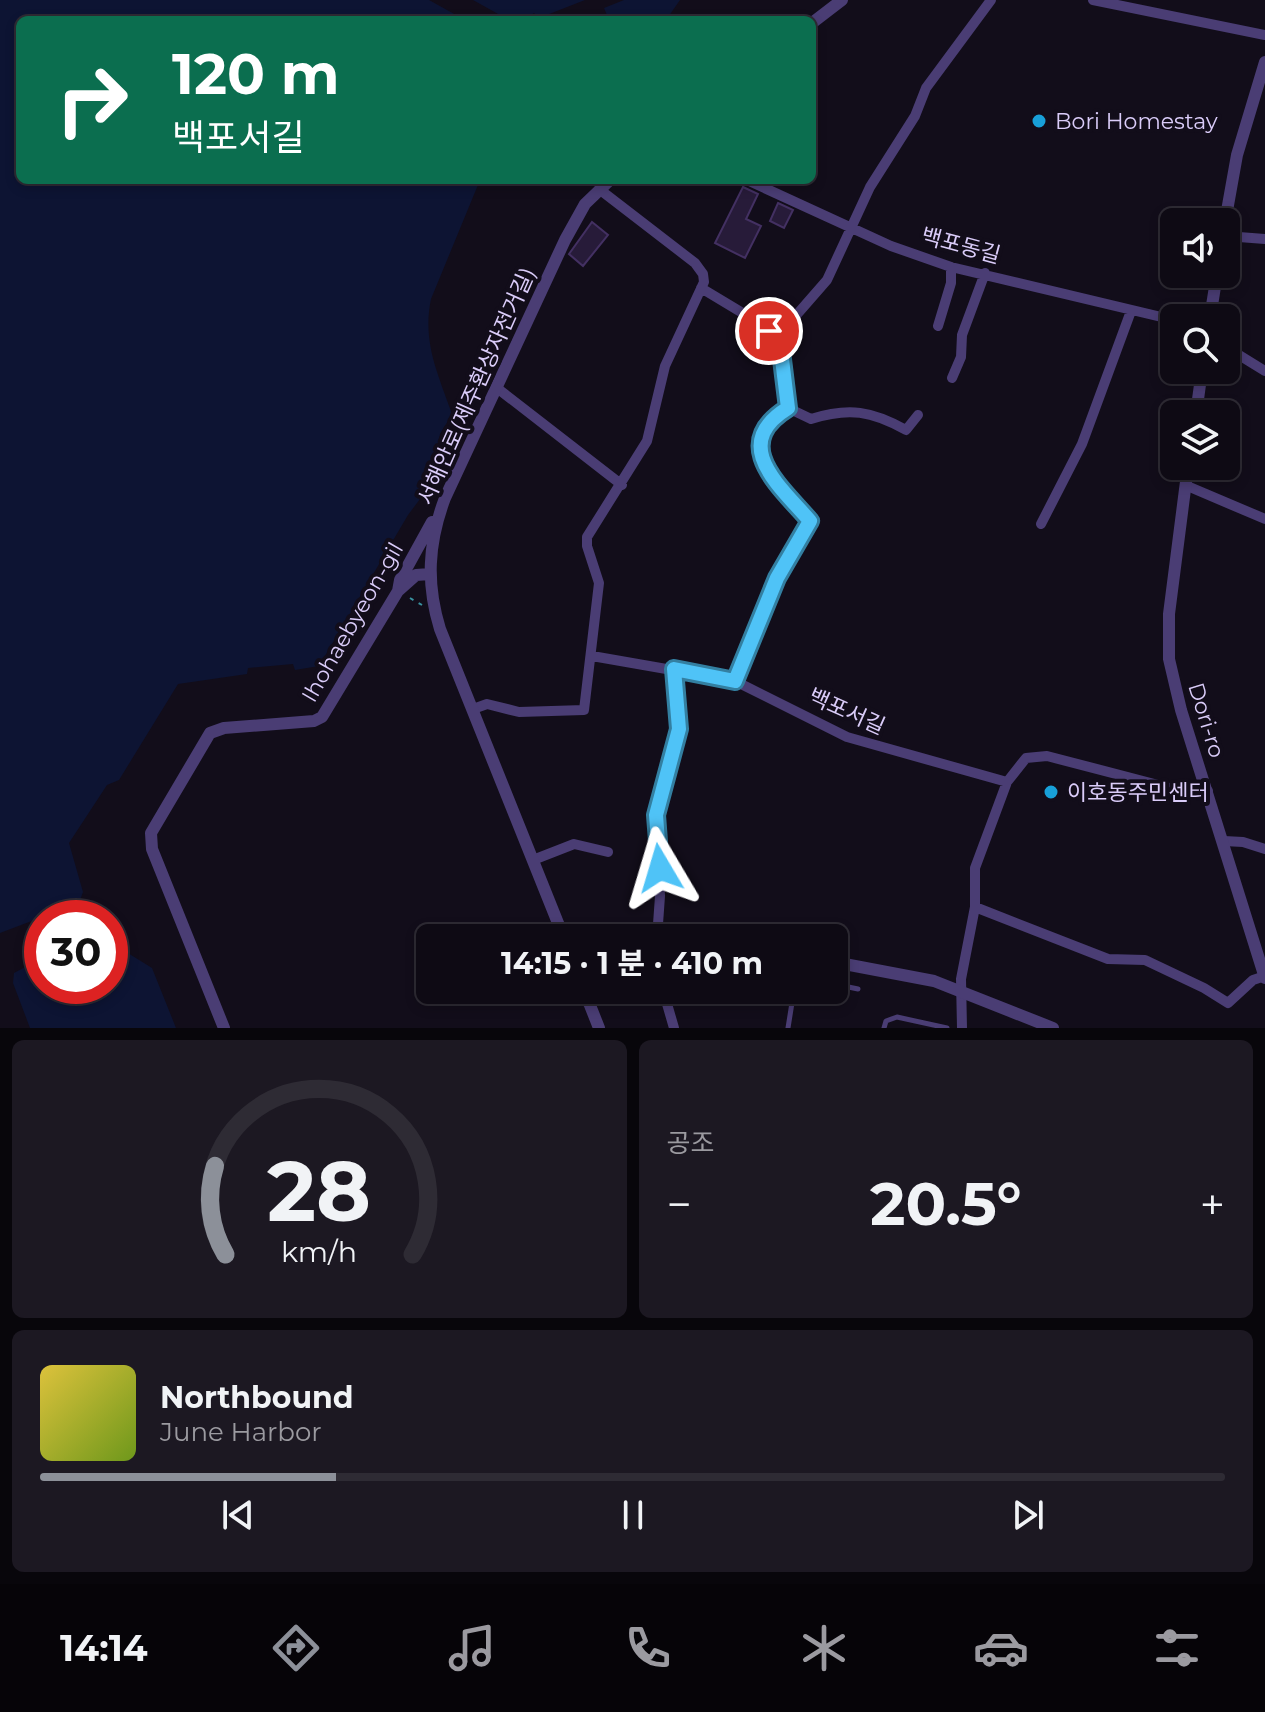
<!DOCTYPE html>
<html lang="ko">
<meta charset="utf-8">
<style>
:root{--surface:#0e0a14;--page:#1c1822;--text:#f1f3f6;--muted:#9b9aa0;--line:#2e2b34;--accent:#8c9099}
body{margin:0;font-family:Montserrat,"Noto Sans KR",sans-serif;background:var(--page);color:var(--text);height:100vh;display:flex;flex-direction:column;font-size:30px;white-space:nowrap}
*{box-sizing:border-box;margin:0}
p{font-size:26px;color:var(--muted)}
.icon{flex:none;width:44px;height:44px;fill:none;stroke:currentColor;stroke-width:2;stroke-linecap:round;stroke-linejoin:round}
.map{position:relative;height:1028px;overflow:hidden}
.sheet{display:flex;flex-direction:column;gap:12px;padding:12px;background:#08060b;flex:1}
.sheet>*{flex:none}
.guide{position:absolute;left:16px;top:16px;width:800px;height:168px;border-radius:12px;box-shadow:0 4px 12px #0003,0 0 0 2px var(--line);background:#0b6e4f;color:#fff;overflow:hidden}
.tools{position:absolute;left:1160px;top:208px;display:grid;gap:16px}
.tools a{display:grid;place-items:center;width:80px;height:80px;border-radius:12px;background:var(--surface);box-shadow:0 4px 12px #0003,0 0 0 2px var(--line);font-size:40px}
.speed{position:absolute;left:24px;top:900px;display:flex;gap:16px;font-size:40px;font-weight:700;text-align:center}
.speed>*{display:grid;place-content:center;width:104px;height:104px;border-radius:50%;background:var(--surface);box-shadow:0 4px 12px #0003,0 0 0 2px var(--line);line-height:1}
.speed .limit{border:12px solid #d22;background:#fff;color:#111}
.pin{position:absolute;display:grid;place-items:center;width:68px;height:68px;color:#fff;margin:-34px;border:4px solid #fff;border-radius:50%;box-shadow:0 2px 8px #0007}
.me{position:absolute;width:88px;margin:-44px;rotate:353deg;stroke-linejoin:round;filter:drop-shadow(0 0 6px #0008)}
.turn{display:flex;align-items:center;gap:28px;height:168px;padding:0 24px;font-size:36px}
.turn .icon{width:104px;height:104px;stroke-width:2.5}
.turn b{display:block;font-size:56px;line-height:68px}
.big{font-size:60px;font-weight:700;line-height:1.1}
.sheet .widget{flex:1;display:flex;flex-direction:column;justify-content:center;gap:12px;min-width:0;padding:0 28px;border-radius:12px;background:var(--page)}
.sheet .dial{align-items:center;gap:0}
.dial svg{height:208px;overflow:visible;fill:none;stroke:var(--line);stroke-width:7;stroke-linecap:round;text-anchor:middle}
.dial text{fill:var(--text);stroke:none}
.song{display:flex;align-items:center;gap:24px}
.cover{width:96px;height:96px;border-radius:12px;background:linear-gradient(135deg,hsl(50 70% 55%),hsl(80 70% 35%))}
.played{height:8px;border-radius:4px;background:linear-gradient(90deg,var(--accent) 25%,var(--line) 25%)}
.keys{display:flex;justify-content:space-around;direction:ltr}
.heat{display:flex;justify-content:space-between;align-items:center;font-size:44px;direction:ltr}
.sheet .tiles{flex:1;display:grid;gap:12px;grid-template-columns:1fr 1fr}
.widget:last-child{grid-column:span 2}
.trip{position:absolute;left:416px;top:924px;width:432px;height:80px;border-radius:12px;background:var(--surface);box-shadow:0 4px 12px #0003,0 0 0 2px var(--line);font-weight:700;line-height:80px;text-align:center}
.dock{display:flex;height:128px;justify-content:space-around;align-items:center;background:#060408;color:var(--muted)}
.dock .icon{width:56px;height:56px}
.dock .active{color:var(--accent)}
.dock b{font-size:36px;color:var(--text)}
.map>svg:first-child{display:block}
</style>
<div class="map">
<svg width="1265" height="1028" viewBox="0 0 1265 1028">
<rect width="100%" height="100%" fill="#120d1a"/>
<path fill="#0d1433" d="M0 0H429L465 20H20V180H480L431 299C422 342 438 374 452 414L440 434 429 487 408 515 319 666 295 670 293 664 248 668 247 674 178 684 119 780 107 785 69 843 83 892 79 903 0 933Z
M473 0H585L539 18 534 13 530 16 532 20H509Z
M624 0H680L666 20H609L604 8Z
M110 931 116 933 123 950 152 968 176 1028H30L13 983 14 973 42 958V986H110Z"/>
<path fill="#271b39" stroke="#433062" stroke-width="2" d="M743 187 758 194 746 219 761 226 745 258 715 243Z
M778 203 793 210 784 228 770 221Z
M592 222 608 235 583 266 569 254Z"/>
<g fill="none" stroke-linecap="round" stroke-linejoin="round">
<path stroke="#3992a0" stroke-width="2" stroke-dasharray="4 6" stroke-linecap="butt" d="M410 598 422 605
M632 997 652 990"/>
<path stroke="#4a3d74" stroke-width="5" d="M834 984 858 989
M788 1028 794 990
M884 1028 886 1021 897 1017 947 1028"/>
<path stroke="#4a3d74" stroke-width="10" d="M1093 0 1265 35
M747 180 891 246 951 267 1174 320
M1226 236 1265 239
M701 288 779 335 788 408C728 445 781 487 810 521L759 616 735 681
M938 326 951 283V267
M779 335 827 280 870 187 915 116 926 88 991 0
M1226 347 1265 371
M952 378 961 357 962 335 985 273
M497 388 622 485
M788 408 811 419C849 407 872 411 906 430L918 415
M1185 485 1265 519
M1041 524 1082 444 1131 311
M592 656 735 681 847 737 1007 782
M473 709 487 704 519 712 584 710 599 583 587 546V537L647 441 665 366 704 282 703 274 695 263 599 189
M1224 841 1243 842 1265 849
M533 860 574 844 608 852
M975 907 1108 959 1145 960 1204 988 1228 1003 1253 980 1265 976
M657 938 660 896 656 815 679 729 674 669
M663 990 674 1028
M962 1028 961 979 975 907V868L1007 782 1026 758 1047 756 1185 792 1208 791"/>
<path stroke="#4a3d74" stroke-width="12" d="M812 23 842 0
M1225 222 1237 155 1265 62
M1210 318 1217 274
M1196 414 1202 370
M1188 466 1169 614V659L1181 710 1265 978
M398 591 416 575 430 574
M564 938 440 629C426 584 428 543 445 498L565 240 585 204 610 180
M834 962 934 981 1053 1028
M584 990 599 1028
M588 1002 622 990
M224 1028 152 849 151 833 210 733 224 728 314 721 322 717 398 591 400 580 432 522"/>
</g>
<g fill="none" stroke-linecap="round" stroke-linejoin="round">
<g stroke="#337fa1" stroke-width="20">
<path id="route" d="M660 868 656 815 679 729 674 669 735 681 777 578 810 521C781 487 728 445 788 408L779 335 769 331"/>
</g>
<use href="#route" stroke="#4fc3f7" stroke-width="14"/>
</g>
<g fill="#18a0d9" stroke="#120d1a" stroke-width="3">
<circle cx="1039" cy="121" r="8"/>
<circle cx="1051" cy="792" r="8"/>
</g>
<g text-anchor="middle" stroke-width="8" stroke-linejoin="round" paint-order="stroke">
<g font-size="22" fill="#daccf9" stroke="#120d1a" text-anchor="start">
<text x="1055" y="129">Bori Homestay</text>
<text x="1067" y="800">이호동주민센터</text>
</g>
<g font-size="22" fill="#daccf9" stroke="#120d1a">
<text transform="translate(961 245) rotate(15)" y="8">백포동길</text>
<text transform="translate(476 386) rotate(-66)" y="8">서해안로(제주환상자전거길)</text>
<text transform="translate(352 622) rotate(-60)" y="8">Ihohaebyeon-gil</text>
<text transform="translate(847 711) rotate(24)" y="8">백포서길</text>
<text transform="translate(1207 720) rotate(73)" y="8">Dori-ro</text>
</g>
</g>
</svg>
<div class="tools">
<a><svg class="icon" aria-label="sound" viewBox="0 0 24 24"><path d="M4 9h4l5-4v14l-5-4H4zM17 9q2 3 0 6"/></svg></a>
<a><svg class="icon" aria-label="search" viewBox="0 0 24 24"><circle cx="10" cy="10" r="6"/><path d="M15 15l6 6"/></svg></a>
<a><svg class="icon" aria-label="layers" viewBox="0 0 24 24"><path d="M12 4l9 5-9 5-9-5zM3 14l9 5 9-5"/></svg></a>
</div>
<div class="speed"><div class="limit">30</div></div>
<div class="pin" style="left:769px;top:331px;background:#d93025"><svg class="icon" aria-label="arrive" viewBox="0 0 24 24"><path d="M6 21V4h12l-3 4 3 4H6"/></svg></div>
<svg class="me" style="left:660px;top:868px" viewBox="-20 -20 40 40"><path d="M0-17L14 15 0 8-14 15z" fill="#4fc3f7" stroke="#fff" stroke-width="4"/></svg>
<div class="trip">14:15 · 1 분 · 410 m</div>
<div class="guide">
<div class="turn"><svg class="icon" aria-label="right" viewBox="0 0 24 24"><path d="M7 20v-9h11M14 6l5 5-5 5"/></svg><div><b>120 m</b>백포서길</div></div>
</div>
</div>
<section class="sheet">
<div class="tiles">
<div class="widget dial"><svg viewBox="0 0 100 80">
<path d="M14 69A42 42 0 1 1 86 69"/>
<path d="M14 69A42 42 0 0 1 10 35" stroke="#8c9099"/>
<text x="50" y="56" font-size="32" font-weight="700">28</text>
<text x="50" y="72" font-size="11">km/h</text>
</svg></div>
<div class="widget"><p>공조</p>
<div class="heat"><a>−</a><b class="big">20.5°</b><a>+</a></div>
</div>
<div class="widget">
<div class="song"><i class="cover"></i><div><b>Northbound</b><p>June Harbor</p></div></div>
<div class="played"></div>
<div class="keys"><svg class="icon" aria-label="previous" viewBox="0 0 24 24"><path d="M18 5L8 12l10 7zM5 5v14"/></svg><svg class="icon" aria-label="pause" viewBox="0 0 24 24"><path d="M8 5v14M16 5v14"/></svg><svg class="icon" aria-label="next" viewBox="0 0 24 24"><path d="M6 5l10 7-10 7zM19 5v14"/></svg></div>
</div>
</div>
</section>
<nav class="dock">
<b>14:14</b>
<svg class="icon active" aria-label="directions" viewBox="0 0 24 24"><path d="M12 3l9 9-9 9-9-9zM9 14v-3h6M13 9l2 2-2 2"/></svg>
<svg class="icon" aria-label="music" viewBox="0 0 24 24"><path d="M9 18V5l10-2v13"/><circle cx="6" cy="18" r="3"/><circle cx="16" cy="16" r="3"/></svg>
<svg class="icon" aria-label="phone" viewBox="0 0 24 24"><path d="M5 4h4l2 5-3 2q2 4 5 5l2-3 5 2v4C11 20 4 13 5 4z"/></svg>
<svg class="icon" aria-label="climate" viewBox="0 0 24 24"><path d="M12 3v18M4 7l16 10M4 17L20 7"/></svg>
<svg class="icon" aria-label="car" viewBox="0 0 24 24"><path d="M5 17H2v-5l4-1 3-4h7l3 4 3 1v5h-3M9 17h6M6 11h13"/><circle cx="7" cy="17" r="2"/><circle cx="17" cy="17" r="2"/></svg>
<svg class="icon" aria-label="filters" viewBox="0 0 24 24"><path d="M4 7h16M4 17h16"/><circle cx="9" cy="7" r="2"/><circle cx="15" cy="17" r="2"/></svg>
</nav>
